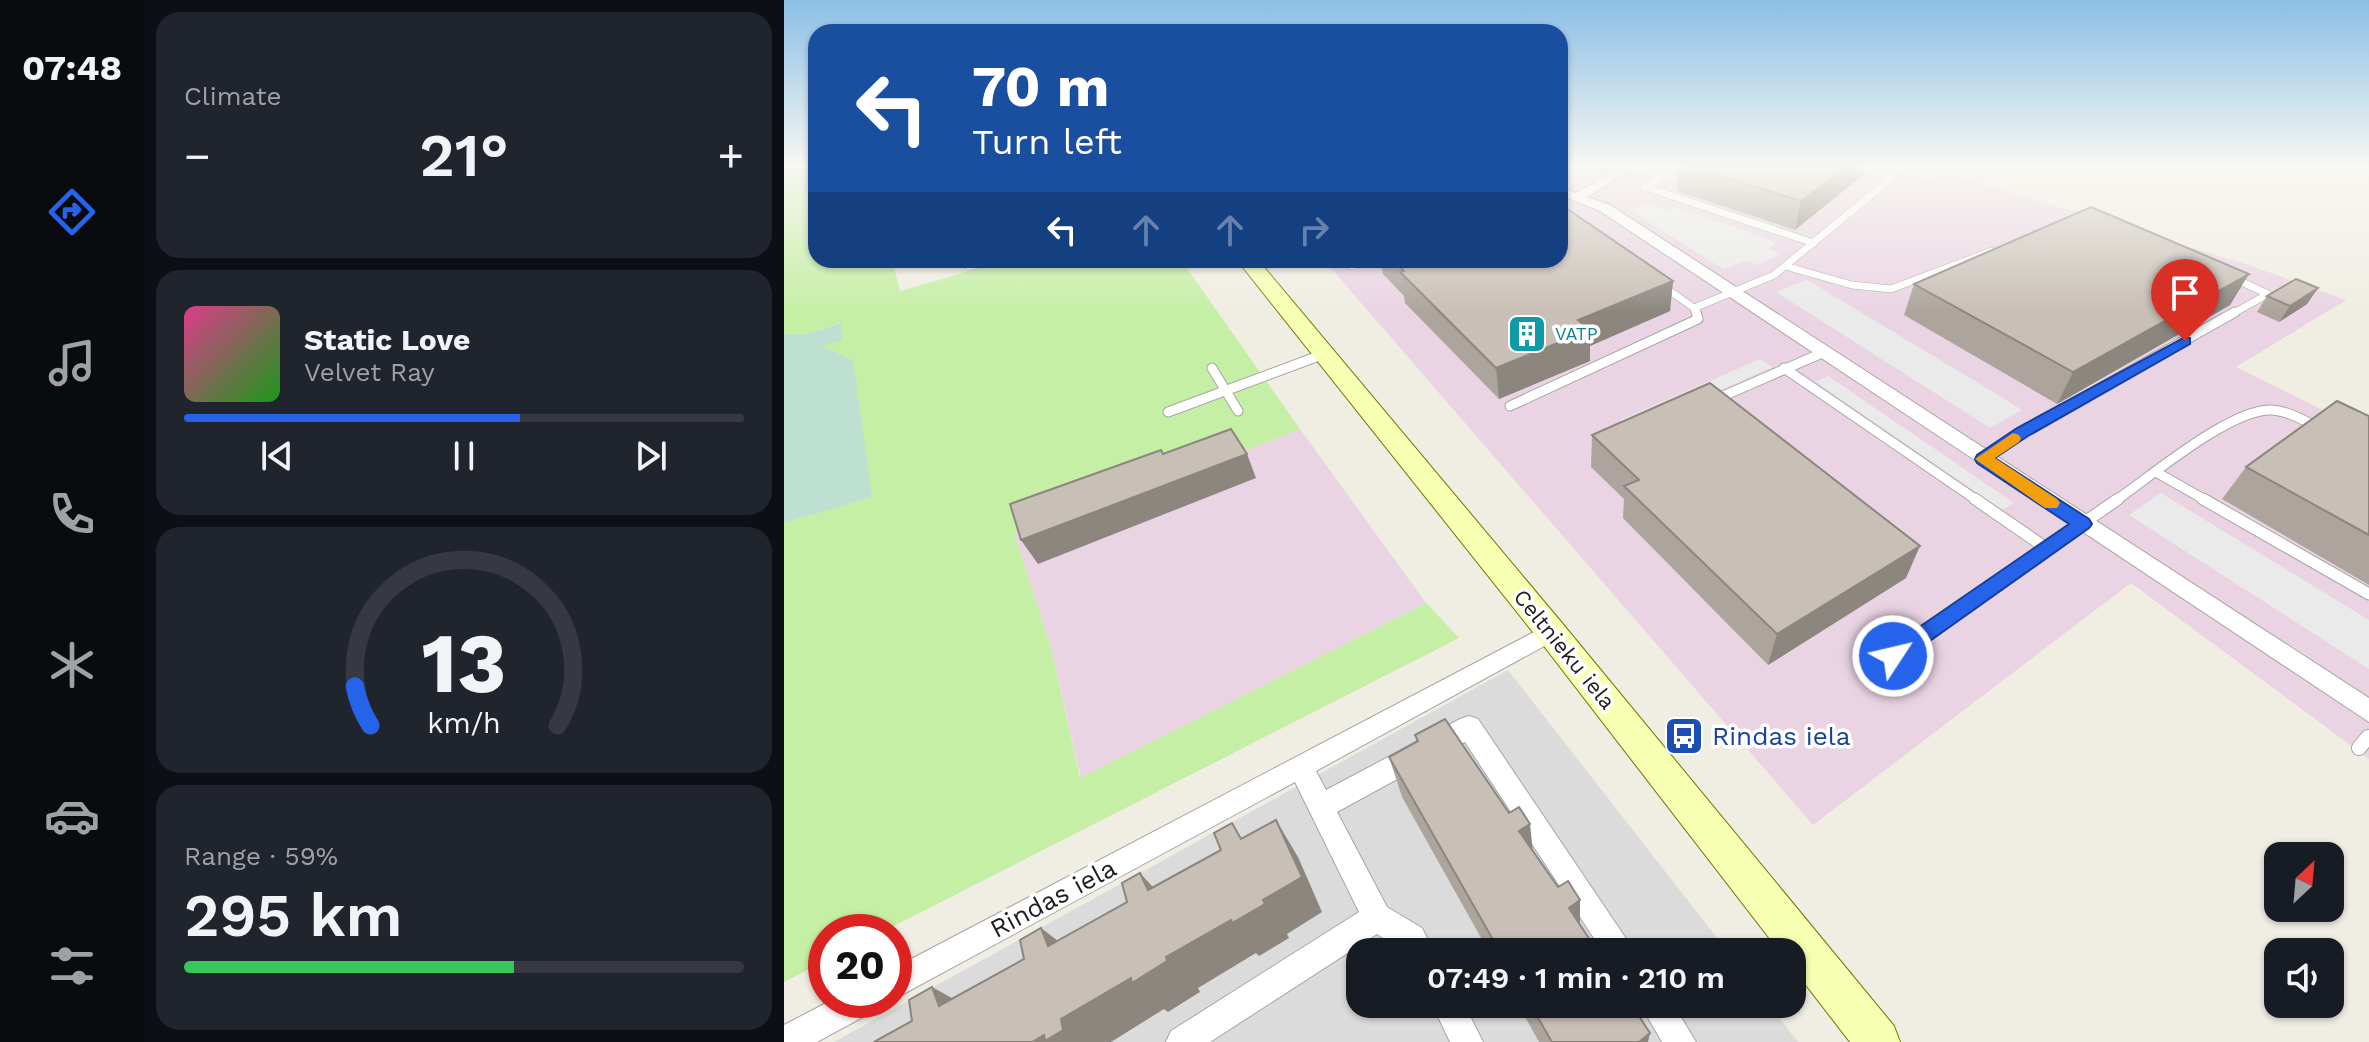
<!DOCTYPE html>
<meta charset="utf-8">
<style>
:root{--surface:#171b24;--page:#20242c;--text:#f1f3f6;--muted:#9ea1a6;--line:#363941;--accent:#2563eb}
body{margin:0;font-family:"Work Sans",sans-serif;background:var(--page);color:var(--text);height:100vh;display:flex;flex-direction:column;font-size:30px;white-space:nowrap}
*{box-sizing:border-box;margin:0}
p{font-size:26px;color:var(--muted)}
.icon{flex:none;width:44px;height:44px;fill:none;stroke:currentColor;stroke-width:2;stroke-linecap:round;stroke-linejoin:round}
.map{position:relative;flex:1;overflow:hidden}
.side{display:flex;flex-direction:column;gap:12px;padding:12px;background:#0d0f14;width:640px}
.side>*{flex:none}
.guide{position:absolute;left:24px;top:24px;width:760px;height:244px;border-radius:24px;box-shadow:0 2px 6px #0004;background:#1a4fa0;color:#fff;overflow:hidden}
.needle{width:52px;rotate:26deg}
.fabs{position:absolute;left:1480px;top:842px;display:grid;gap:16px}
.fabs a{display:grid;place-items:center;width:80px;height:80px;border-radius:16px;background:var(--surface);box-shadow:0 2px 6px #0004;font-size:40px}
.speed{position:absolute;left:24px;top:914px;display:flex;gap:16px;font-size:40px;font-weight:700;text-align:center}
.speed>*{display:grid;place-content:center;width:104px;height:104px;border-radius:50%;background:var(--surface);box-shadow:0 2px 6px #0004;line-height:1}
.speed .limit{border:12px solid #d22;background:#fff;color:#111}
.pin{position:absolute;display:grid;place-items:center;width:68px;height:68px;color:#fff;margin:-82px -34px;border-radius:50% 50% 50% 0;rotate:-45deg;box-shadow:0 0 8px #0007}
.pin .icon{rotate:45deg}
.me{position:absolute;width:88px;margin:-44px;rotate:55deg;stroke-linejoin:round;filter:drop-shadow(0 0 6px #0008)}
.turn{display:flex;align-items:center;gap:28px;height:168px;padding:0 32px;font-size:36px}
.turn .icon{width:104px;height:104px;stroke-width:2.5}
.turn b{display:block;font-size:56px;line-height:68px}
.lanes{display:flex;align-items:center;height:76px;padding:0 32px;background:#0003;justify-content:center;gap:40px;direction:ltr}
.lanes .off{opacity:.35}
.big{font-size:60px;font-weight:600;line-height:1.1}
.side .card{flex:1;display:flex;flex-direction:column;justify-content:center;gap:12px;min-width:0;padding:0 28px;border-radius:24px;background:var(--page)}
.side .dial{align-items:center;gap:0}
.dial svg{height:208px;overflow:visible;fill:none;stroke:var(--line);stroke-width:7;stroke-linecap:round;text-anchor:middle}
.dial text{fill:var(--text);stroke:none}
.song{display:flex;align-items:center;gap:24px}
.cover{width:96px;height:96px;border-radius:12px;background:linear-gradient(135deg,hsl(330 70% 55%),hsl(120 70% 35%))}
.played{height:8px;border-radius:4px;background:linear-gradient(90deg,var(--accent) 60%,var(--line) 60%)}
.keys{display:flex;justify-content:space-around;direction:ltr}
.heat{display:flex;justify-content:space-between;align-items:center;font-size:44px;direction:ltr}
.charge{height:12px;border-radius:6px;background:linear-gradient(90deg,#34c759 59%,var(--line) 0)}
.trip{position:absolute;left:562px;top:938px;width:460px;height:80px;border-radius:24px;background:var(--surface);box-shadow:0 2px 6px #0004;font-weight:600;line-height:80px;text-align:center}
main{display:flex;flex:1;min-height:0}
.menu{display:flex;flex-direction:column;width:144px;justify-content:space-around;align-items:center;background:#090b0e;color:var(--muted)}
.menu .icon{width:56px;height:56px}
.menu .active{color:var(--accent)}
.menu b{font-size:36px;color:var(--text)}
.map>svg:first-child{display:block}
</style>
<main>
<nav class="menu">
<b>07:48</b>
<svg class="icon active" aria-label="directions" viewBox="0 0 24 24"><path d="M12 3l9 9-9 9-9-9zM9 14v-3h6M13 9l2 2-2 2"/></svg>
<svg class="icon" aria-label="music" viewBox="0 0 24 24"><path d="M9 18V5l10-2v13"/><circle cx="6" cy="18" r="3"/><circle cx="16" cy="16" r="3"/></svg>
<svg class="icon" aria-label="phone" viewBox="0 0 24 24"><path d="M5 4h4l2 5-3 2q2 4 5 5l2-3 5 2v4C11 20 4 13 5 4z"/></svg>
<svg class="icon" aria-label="climate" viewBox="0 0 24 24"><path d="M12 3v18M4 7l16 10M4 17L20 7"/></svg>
<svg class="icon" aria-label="car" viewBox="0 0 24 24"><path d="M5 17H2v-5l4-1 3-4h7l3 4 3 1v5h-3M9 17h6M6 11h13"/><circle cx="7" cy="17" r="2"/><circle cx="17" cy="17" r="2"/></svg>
<svg class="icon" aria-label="filters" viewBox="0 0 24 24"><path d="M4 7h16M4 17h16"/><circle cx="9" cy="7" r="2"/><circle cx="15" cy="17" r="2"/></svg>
</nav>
<section class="side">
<div class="card"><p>Climate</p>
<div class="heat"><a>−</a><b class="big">21°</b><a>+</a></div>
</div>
<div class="card">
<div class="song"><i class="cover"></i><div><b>Static Love</b><p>Velvet Ray</p></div></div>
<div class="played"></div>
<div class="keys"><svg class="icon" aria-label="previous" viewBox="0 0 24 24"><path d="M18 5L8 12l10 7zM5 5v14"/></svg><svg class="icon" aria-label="pause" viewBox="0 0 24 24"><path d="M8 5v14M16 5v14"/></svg><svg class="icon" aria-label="next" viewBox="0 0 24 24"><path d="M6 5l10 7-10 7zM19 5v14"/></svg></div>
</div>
<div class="card dial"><svg viewBox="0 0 100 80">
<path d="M14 69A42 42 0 1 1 86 69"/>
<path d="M14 69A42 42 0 0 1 8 54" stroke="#2563eb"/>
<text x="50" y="56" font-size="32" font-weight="700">13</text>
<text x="50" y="72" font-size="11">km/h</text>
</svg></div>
<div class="card"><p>Range · 59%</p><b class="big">295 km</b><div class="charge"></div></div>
</section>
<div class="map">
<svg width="1585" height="1042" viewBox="0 0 1585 1042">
<rect width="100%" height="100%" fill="#f0ede3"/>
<path fill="#dcdbdb" d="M724 670 944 952H576V1004H984L1014 1042H50Z"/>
<path fill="#ead4e4" d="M822 167H1098L1149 181 1159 172 1465 265 1562 300 1452 367 1585 433V759L1347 583 1029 825 540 260H776V171L807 176Z
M516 429 642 603 297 779 267 648 230 533 388 474 456 453Z"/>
<path fill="#c4efa4" d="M0 167H32V260H108L116 291 224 260H397L516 429 456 453 388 474 230 533 267 648 296 778 642 603 675 638 98 932H42V960L0 982V523L87 497 37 346 56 323 19 335 0 334Z"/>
<path fill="#bee0d2" d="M57 323 58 340 38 346 69 361 88 497 0 523V334L19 335Z"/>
<path fill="#eaeaea" d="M869 203 884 212 891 207 992 242 985 249 996 254 975 265 963 261 939 269 846 210Z
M1023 280 1211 393 1238 410 1206 428 992 292Z
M976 359 988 367 848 430 836 420Z
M1044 376 1230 503 1218 510 1032 382Z
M1377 493 1585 620V669L1345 515Z"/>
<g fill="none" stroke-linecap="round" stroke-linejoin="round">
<g stroke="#a5a5a5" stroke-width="8">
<path id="lane-far3" d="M849 167 878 177
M895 167 861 187 1030 243
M556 260 567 266 590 260
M1001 266 1068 285 1107 289 1208 251
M185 267 207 260
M1447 277 1484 294 1448 314
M879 286 910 308
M912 314 910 308 990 275 1109 177 1074 167"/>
</g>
<g stroke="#a5a5a5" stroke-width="11">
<path id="lane-far2" d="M428 368 454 411
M1000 368 1194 501
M930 400 1038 353
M726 406 914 319 912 312
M384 412 540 354
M1199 459 1238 432 1451 312
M1372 472 1423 501
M1331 501C1366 477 1447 408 1488 410 1504 411 1521 421 1535 428"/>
</g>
<g stroke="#a5a5a5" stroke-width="13">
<path id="lane-far1" d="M1191 499 1262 548
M1419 499 1585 594
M1109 656 1334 499
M1582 739 1585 736"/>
</g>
<g stroke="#a5a5a5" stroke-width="16">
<path id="lane" d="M1575 748 1584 737"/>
</g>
<g stroke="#a5a5a5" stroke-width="2">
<path id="street" d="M837 167H851L803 197 826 205 1585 698V722L816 211 776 195V187L792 193Z
M767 623 775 626 778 632 775 638 532 771 542 790 676 719 685 716 694 719 851 952H819L681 742 553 812 603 907 638 928 650 952H619L593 934 426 1042H382L387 1031 575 912 511 782 110 999V968Z
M48 1000H94L90 1011 33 1042H0V1025Z
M648 1004H680L699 1042H666Z
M856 1004H889L912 1042H878Z"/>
</g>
<g stroke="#657a00" stroke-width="2">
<path id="secondary" d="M453 260H474L778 623 1110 1026 1116 1042H1066L1008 967V952H996L756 641Z"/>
</g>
<use href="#lane-far3" stroke="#fff" stroke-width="7"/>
<use href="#lane-far2" stroke="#fff" stroke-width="9"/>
<use href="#lane-far1" stroke="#fff" stroke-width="11"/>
<use href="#lane" stroke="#fff" stroke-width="14"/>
<use href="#street" fill="#fff" fill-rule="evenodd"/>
<use href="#secondary" fill="#f6ffb2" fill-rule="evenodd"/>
</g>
<path fill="#aca49d" d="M895 167H1082L1079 175 1011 230 893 191Z
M596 260H776L889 281 886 311 806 346V361L715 399 621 303 620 296 599 274Z
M1130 284 1446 305 1273 404 1120 315Z
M1534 288 1523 304 1495 322 1473 312 1483 296Z
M1585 416V585L1438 499 1462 467Z
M808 435 1122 578 984 665 839 518 840 499 807 467Z
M631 735 749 851 814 952H705L618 797 605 757 633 742Z
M734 1004H849V1007L864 1042H755Z"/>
<path fill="#8c867f" d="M1062 167H1082L1079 175 1011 230 1017 201Z
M1465 274 1446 305 1273 404 1289 372Z
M889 281 886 311 806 346V361L715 399 712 368 794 320Z
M1534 288 1523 304 1495 322 1506 306Z
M463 454 472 478 254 564 237 540Z
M1136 546 1122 578 984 665 993 634Z
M492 820 514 857 538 912 503 934 505 938 475 956 472 953 414 988 416 992 384 1012 380 1009 327 1042H247L277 1019 479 900Z
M746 824 750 862 735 831Z
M356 873 389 909 364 890Z
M796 900V934L785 908Z
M257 928 299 960 264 946Z
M148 987 200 1016 155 1006Z
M866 1033 864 1042H855Z"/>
<path fill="#c8bfb6" stroke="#8c867f" stroke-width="2" d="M907 167H1062L1017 201Z
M776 204 889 281 794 320 806 330 712 368 616 272 620 271 609 260H776Z
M1307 207 1465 274 1289 372 1130 284Z
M1512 279 1534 288 1506 306 1483 296Z
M926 383 1136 546 993 634 840 486 855 480 808 435Z
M1553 401 1585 416V535L1462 467Z
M447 429 463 454 237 540 226 504 377 450 379 454Z
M661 719 725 813 735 807 746 824 735 831 774 887 784 881 796 900 785 908 814 952H716L605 757 634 741 631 735Z
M492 820 518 877 479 900 481 904 448 923 447 920 382 957 383 961 348 983 347 978 277 1019 279 1030 261 1041 260 1035 248 1042H90L128 1021 125 1000 148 987 155 1006 240 959 236 940 257 928 264 946 343 902 338 883 356 873 364 890 437 850 430 833 448 823 457 839Z
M746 1004H847L866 1033 855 1042H768Z"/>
<linearGradient id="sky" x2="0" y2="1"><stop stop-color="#8bbfe6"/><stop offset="0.53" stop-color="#f8f7f2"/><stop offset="1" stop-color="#f8f7f2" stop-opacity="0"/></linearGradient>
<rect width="1585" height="313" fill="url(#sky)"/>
<path fill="#2563eb" stroke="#184099" stroke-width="2" d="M1401 337 1406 338V344L1244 436 1211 458 1305 519 1308 524 1305 528 1116 662 1109 665 1102 662 1099 656 1102 650 1285 524 1193 463 1191 459 1193 455 1233 428Z"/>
<path fill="#f59e0b" d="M1229 433 1235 435 1237 439 1235 442 1211 458 1273 499 1276 503 1273 508H1261L1191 459Z"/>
<defs>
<g id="building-square" transform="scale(2)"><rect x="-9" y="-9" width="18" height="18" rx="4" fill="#0f9aa8" stroke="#fff"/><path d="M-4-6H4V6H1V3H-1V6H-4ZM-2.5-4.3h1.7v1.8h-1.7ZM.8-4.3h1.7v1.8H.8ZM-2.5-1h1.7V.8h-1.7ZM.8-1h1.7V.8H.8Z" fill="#fff"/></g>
<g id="bus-square" transform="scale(2)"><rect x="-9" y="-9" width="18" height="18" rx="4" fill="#1a4fb4" stroke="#fff"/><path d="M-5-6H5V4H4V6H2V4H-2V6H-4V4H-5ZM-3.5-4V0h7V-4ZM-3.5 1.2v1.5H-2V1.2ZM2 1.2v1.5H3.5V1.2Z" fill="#fff"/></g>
</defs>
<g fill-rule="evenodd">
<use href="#building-square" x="743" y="334"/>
<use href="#bus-square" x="900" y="736"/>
</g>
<g text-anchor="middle" stroke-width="7" stroke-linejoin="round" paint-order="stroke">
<g font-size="18" fill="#0d838f" stroke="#fff" text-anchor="start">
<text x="771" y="340">VATP</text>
</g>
<g font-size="22" fill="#1e1e1e" stroke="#fff">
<text transform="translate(781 649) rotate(51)" y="8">Celtnieku iela</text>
</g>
<g font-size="26" fill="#164399" stroke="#fff" text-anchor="start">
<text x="928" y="745">Rindas iela</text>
</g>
<g font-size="26" fill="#1e1e1e" stroke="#fff">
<text transform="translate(269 898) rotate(-28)" y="9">Rindas iela</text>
</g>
</g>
</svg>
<div class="fabs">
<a><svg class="needle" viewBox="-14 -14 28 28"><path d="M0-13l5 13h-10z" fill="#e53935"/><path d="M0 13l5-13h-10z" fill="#9ea1a6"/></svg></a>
<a><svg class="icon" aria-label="sound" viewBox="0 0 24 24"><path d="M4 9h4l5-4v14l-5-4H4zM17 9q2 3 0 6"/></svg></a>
</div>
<div class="speed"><div class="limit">20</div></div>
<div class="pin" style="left:1401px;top:341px;background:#d93025"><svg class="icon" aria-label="arrive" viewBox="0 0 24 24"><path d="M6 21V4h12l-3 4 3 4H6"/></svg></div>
<svg class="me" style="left:1109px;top:656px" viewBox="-20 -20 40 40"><circle r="17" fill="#2563eb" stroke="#fff" stroke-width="3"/><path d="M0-11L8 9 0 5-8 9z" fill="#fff"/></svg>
<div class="trip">07:49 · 1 min · 210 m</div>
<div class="guide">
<div class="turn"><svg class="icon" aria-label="left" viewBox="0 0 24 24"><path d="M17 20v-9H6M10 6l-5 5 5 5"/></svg><div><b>70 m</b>Turn left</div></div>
<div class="lanes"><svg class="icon" aria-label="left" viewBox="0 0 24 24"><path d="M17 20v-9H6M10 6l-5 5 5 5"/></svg><svg class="icon off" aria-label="ahead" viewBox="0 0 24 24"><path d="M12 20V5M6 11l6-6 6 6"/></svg><svg class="icon off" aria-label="ahead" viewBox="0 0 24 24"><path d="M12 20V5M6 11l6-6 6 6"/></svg><svg class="icon off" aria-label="right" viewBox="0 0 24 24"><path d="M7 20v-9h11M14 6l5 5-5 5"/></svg></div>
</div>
</div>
</main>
